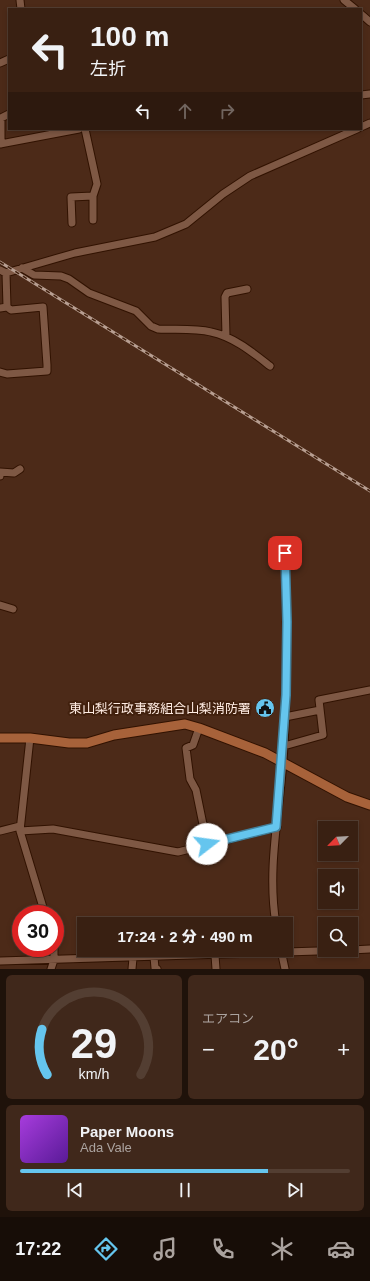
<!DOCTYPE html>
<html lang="ja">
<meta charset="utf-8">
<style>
:root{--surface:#392012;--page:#40281b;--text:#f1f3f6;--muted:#aba39f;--line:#533e32;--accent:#65c5ee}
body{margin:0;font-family:Helvetica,"Noto Sans JP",sans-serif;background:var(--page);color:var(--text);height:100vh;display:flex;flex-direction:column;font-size:15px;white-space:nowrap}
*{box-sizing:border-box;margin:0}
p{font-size:13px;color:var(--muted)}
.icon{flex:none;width:22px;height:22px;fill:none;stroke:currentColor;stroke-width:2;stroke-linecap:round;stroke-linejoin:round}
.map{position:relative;height:969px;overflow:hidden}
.details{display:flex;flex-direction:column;gap:6px;padding:6px;background:#1f120a;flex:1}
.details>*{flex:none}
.guide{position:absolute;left:8px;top:8px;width:354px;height:122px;border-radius:0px;box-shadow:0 2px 6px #0003,0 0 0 1px var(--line);background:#392012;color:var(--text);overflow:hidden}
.needle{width:26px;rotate:246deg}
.tools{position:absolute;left:318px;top:821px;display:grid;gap:8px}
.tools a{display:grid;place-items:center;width:40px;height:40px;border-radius:0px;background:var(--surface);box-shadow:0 2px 6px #0003,0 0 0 1px var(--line);font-size:20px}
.speed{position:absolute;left:12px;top:905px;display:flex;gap:8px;font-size:20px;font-weight:700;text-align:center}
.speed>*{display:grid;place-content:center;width:52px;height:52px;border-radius:50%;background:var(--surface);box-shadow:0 2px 6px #0003,0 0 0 1px var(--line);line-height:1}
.speed .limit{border:6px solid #d22;background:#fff;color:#111}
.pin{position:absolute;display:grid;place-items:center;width:34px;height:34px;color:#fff;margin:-17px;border-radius:8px;box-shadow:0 2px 6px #0006}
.me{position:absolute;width:44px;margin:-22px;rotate:75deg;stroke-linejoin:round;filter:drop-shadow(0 0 3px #0008)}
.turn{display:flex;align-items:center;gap:14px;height:84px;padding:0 16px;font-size:18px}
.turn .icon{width:52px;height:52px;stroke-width:2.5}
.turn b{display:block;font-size:28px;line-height:34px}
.lanes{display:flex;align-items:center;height:38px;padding:0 16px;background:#0003;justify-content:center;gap:20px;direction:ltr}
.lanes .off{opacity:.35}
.big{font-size:30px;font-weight:800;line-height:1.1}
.details .card{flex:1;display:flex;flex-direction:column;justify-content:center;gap:6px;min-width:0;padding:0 14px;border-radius:6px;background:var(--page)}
.details .dial{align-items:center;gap:0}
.dial svg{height:104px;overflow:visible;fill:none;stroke:var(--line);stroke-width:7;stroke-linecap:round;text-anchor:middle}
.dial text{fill:var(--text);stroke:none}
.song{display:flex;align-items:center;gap:12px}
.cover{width:48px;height:48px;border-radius:6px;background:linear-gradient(135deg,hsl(280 70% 55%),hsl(270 70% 35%))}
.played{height:4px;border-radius:2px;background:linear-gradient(90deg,var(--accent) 75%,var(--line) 75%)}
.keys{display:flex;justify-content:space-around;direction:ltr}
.heat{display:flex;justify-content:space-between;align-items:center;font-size:22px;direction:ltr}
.details .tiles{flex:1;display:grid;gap:6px;grid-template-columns:1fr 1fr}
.card:last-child{grid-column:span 2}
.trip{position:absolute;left:77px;top:917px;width:216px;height:40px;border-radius:0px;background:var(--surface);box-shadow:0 2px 6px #0003,0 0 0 1px var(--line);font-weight:800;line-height:40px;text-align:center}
.menu{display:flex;height:64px;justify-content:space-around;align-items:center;background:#170d07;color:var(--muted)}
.menu .icon{width:28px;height:28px}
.menu .on{color:var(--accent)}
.menu b{font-size:18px;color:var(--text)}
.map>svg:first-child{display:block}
</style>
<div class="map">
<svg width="370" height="969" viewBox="0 0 370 969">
<rect width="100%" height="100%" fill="#4c2a18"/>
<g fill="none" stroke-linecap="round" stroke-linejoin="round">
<g stroke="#311201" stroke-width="9">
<path id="minor" d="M20 0 21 9
M344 0 355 9
M361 14 370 22
M0 63 9 59
M361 95 370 94
M361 127 370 123
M85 129 97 184 93 196V220
M0 144 79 129
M1 144V118L9 114
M72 223 71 197 93 196
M22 268 34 275 61 276 69 279 89 293 136 311 151 326 158 329C175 330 195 328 211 332 234 337 252 352 270 366
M0 270 6 273 75 253 155 237 186 224 223 194 250 176 357 129
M6 273 7 307
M0 308 7 307 11 310 43 307 47 365V371L7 374 0 372
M226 336 225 297 227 293 247 289
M0 476V472L14 473 20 469
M0 605 13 609
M285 717 320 710
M199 728 193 745 186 748 190 779 196 790 207 844
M30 738 20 831 45 914
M284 746 323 735 319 700 370 690
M0 831 20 826
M20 831 53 829 178 852 277 827
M276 924C267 870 279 816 283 761 288 692 287 622 285 553
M281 950 285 969
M351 950 370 949
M215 955 216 969
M154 957 155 968 157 969
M0 961 350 950
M51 969 54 960V948
M132 969 133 958"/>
</g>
<g stroke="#311201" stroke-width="11">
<path id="major" d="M0 738H30L69 743H87L114 735 185 724 199 728 265 753 347 797 370 805"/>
</g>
<use href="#minor" stroke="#7e5844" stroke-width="7"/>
<use href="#major" stroke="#a7623a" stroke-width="9"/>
<g stroke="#b79e91" stroke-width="3">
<path id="rail" d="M0 262 370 491"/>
</g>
<use href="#rail" stroke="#41200d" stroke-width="1.5" stroke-dasharray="4.5" stroke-linecap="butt"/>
</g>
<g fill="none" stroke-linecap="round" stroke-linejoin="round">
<g stroke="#42809b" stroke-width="10">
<path id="route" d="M207 844 276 827 286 695 287 622 285 553"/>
</g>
<use href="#route" stroke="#65c5ee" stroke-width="7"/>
</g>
<defs>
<g id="civic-disc" transform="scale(1)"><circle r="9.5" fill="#65c5ee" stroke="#41200d"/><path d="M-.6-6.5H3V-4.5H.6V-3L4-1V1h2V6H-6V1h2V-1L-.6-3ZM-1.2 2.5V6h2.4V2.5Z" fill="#111"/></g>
</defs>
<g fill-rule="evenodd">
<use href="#civic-disc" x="265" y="708"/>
</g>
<g text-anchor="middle" stroke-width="4" stroke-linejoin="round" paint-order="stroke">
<g font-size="13" fill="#ffece3" stroke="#41200d" text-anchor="end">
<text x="251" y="713">東山梨行政事務組合山梨消防署</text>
</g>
</g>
</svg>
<div class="tools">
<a><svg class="needle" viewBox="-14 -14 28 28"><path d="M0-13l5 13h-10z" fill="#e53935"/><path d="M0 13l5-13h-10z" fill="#aba39f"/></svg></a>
<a><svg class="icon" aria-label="sound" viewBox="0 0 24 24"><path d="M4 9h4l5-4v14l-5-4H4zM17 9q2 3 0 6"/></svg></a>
<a><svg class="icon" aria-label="search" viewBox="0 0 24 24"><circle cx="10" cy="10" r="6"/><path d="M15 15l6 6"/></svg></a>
</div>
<div class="speed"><div class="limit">30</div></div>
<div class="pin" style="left:285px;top:553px;background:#d93025"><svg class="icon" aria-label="arrive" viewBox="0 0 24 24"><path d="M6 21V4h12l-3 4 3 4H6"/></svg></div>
<svg class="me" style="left:207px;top:844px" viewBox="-20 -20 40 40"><circle r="19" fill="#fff"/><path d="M0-13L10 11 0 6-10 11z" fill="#65c5ee"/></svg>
<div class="trip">17:24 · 2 分 · 490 m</div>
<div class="guide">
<div class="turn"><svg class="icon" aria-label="left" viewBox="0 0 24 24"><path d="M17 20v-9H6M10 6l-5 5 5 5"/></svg><div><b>100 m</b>左折</div></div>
<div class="lanes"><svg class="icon" aria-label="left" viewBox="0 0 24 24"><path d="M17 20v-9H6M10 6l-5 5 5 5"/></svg><svg class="icon off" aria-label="ahead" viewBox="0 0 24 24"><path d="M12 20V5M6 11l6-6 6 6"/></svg><svg class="icon off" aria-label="right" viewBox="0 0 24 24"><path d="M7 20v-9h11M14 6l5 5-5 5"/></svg></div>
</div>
</div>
<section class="details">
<div class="tiles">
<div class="card dial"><svg viewBox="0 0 100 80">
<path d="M14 69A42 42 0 1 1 86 69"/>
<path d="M14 69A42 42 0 0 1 10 34" stroke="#65c5ee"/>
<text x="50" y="56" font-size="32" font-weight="700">29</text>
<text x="50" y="72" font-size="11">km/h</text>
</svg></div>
<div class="card"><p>エアコン</p>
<div class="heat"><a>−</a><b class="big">20°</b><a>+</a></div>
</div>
<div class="card">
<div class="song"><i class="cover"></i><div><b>Paper Moons</b><p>Ada Vale</p></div></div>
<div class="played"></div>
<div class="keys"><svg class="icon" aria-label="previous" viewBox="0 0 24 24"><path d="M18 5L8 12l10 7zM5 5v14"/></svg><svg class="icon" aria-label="pause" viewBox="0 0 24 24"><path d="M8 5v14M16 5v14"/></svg><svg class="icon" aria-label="next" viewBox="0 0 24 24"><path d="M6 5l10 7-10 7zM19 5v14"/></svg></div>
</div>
</div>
</section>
<nav class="menu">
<b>17:22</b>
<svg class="icon on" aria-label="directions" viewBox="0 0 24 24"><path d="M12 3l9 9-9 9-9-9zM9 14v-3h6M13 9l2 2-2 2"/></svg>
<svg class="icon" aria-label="music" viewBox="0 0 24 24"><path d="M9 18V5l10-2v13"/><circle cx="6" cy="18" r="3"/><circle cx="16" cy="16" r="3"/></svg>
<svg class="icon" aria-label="phone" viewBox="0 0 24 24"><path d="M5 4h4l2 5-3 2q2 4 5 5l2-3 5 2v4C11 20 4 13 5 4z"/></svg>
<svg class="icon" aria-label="climate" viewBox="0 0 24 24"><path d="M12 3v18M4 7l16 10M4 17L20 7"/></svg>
<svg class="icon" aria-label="car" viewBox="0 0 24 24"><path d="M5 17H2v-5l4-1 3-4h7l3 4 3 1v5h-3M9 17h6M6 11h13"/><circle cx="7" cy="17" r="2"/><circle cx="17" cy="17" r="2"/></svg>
</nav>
